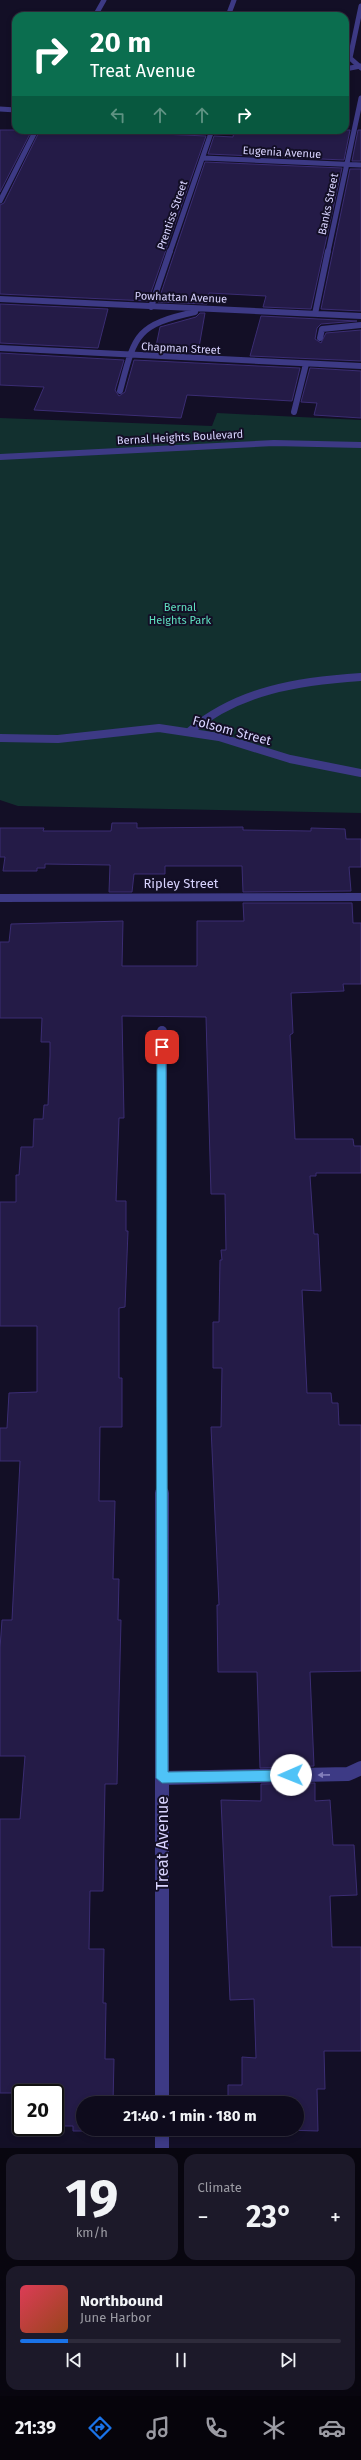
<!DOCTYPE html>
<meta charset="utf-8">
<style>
:root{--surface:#0e0b1c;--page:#1c1929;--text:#f1f3f6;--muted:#9b9ba3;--line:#2e2b3b;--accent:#1a73e8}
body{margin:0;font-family:"Fira Sans",sans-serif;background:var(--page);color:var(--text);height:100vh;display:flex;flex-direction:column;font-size:15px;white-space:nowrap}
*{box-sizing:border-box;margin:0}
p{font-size:13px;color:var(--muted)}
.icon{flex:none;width:22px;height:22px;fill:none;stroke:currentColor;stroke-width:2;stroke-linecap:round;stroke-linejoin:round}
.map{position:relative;height:2148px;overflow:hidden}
.details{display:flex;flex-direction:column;gap:6px;padding:6px;background:#08060f;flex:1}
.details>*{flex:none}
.top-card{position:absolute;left:12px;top:12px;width:337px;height:122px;border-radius:12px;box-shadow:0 2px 6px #0003,0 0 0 1px var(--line);background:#0b6e4f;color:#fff;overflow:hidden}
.speed{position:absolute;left:12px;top:2084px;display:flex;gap:8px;font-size:20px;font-weight:700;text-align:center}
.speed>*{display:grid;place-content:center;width:52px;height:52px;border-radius:50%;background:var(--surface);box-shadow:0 2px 6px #0003,0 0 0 1px var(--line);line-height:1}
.speed .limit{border:2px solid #111;border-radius:6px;background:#fff;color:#111}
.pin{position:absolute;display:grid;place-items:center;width:34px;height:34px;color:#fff;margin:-17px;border-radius:8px;box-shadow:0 2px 6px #0006}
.me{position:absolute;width:44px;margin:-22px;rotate:269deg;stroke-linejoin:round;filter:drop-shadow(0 0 3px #0008)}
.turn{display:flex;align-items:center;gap:14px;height:84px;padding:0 12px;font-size:18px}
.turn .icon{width:52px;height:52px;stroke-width:2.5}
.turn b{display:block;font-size:28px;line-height:34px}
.lanes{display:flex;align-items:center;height:38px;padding:0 12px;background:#0003;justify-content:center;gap:20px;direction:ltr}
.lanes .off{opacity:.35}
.big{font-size:30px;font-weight:700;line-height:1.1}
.details .card{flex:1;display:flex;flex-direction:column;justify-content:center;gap:6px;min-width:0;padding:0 14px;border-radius:12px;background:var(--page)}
.details .dial{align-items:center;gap:0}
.dial b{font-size:52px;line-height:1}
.song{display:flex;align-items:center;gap:12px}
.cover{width:48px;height:48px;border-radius:6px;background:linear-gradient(135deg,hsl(350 70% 55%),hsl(20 70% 35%))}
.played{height:4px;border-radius:2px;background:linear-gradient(90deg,var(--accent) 15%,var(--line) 15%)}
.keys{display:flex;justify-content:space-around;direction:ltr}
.heat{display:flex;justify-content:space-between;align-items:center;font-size:22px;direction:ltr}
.details .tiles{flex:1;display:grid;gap:6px;grid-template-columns:1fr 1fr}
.card:last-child{grid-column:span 2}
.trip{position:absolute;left:76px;top:2096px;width:228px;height:40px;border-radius:20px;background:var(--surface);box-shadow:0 2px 6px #0003,0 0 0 1px var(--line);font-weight:700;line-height:40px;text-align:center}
.tab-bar{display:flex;height:64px;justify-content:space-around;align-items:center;background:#06040b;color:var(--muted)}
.tab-bar .icon{width:28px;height:28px}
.tab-bar .selected{color:var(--accent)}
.tab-bar b{font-size:18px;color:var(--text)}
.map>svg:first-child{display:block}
</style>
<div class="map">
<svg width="361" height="2148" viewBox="0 0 361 2148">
<rect width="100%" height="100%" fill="#130f26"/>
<path fill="#12302f" d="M217 413 361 420V813L18 806 0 800V418L212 426Z"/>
<path fill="#241b47" stroke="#3b2d73" d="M0 130H32L0 192Z
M40 130H161L160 134 206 136 148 301 0 294V205L4 203Z
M237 130 322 131 350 130 344 160 208 154 214 136 233 137 234 131Z
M358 130H361V161H352Z
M205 162 342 168 311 309 263 307 266 296 209 293 207 304 158 302Z
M350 169H361V311L321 309Z
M0 304 108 309 98 348 0 343Z
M200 313H205L198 353 155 351 160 327 196 317Z
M261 316 357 321 321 324 317 328 315 339 321 343 326 333 361 330V361L250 356Z
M0 353 124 360 115 390 119 396 125 392 134 360 300 368 292 401 187 395 181 418 34 410 44 387 0 385Z
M310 368 361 371V418L314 415 317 403 301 402Z
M112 823H137V828L243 827V830L311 831V828L345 829 346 839H361V867H349L351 891 243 892 242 866H165V874H134L132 892H109L110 865 45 864V868H37V871H3L5 857H0V828H44L43 831H111Z
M243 903H352L353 923H361V984H343L344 991 291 993 293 1033 290 1035 295 1139H353L354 1146H361V1173H316V1176H310L314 1234H318L321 1291 302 1290 307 1393H331L332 1403H338L339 1425H361V1671L310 1672 314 1766 260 1768 257 1672H218L217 1605H219L211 1427H221L222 1368H213V1322H219L220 1260H222L221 1250H226L225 1194H211L206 1017 122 1016 124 1118H119L116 1201H126V1231H128L125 1307 119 1308V1378H122V1427H100L99 1501H115L113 1579H119L118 1620H121L117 1784H105L103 1891H90L89 1949H104L103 2003H106L105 2059H114L113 2103H83V2129H112V2131H73V2126H55V2093H0V1819H20L25 1756H0V1648L2 1620H12L20 1461H0V1428H7L9 1393 37 1392V1326H0V1202H16V1175H19L21 1147H33L34 1119H43L44 1105H48L50 1055V1042H41L42 1018H0V942H9L11 924 123 921 122 966H197V921H244Z
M315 1783V1801L330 1800 333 1845H354L357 1895 330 1896 332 1947H361V2051H324L325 2089H317L318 2131 249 2129H297V2103H228V2085H242V2057L256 2058 254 1999 230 2000 221 1800 261 1801V1784Z"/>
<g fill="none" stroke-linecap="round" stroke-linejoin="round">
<path stroke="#3d3a85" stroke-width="14" d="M162 1778 348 1774 361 1768"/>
<path stroke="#3d3a85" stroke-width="8" d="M190 731C239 690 299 681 361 677"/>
<path stroke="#3d3a85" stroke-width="5" d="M361 6 350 58 361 68
M95 16 104 0
M228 16 234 0
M203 158 361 165
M170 252 212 130
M328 252 361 98"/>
<path stroke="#3d3a85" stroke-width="6" d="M0 299 361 316
M151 307 170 251
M315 314 328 251
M320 338 322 329 361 325
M0 348 361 366
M120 391C135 335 135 325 195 312
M294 412 306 364
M0 457 274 443 361 445"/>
<path stroke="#3d3a85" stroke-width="8" d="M0 898 361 897"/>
<path stroke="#3d3a85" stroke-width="10" d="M162 1031V1494"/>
<path stroke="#3d3a85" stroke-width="14" d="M162 1493V2103
M162 2129V2148"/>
<path stroke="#3d3a85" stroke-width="5" d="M345 69 361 66
M0 109 16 110
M0 201 36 130"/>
<path stroke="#3d3a85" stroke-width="8" d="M0 738 58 739 159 728 219 737 290 759 361 773"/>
</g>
<defs><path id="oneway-solid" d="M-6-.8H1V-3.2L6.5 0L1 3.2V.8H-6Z"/></defs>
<use fill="#837fbc" href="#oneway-solid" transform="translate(324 1775) rotate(179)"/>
<path fill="#4fc3f7" stroke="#337fa1" d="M162 1044 166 1047 168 1772 291 1770 297 1775 291 1781 162 1783 156 1778 157 1047Z"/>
<g text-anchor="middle" stroke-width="4" stroke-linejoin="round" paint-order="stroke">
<g font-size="11" fill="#d9d4ff" stroke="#130f26">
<text transform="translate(282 152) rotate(3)" y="4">Eugenia Avenue</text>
<text transform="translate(328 204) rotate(-78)" y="4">Banks Street</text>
<text transform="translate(172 215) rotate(-71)" y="4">Prentiss Street</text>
<text transform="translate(181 297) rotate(2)" y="4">Powhattan Avenue</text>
<text transform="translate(181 348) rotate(3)" y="4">Chapman Street</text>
<text transform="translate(180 437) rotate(-3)" y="4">Bernal Heights Boulevard</text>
</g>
<g font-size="11" fill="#5fe0c0" stroke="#130f26">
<text x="180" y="611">Bernal<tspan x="180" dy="13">Heights Park</tspan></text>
</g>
<g font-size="13" fill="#d9d4ff" stroke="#130f26">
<text transform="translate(232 730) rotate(15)" y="5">Folsom Street</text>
<text x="181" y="888">Ripley Street</text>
</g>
<g font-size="16" fill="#d9d4ff" stroke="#130f26">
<text transform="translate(162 1843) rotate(-90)" y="6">Treat Avenue</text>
</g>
</g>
</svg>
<div class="speed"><div class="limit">20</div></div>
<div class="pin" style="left:162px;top:1047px;background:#d93025"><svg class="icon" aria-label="arrive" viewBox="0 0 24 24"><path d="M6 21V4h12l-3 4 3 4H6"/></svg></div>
<svg class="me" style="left:291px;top:1775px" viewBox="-20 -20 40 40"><circle r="19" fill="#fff"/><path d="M0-13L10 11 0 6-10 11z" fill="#4fc3f7"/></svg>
<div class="trip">21:40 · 1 min · 180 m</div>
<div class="top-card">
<div class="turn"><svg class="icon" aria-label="right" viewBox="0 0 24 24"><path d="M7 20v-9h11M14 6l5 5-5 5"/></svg><div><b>20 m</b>Treat Avenue</div></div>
<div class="lanes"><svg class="icon off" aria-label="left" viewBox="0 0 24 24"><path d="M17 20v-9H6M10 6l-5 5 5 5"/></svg><svg class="icon off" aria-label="ahead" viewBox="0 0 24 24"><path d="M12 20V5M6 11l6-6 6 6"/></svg><svg class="icon off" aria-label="ahead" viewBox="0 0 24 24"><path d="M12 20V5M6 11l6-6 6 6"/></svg><svg class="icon" aria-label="right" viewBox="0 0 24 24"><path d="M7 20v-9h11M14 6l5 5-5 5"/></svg></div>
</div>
</div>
<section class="details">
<div class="tiles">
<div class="card dial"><b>19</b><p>km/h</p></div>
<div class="card"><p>Climate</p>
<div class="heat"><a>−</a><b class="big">23°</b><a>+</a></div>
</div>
<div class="card">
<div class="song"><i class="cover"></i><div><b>Northbound</b><p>June Harbor</p></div></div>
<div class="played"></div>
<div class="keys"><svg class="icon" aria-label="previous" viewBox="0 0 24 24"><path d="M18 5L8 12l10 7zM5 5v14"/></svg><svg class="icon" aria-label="pause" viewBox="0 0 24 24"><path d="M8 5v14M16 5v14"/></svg><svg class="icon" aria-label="next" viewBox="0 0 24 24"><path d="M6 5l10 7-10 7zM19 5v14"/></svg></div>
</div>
</div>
</section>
<nav class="tab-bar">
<b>21:39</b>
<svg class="icon selected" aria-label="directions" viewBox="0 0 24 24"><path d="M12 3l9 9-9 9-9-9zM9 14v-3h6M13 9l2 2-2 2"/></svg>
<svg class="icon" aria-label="music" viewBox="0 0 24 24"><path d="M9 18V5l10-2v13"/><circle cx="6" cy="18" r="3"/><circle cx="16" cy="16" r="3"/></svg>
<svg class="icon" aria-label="phone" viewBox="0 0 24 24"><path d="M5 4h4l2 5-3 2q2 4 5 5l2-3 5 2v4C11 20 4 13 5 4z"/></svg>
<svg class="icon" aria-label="climate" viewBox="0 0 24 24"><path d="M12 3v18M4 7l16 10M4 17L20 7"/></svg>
<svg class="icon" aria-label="car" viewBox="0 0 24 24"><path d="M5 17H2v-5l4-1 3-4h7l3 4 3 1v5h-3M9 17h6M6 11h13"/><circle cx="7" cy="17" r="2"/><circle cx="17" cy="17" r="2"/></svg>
</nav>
